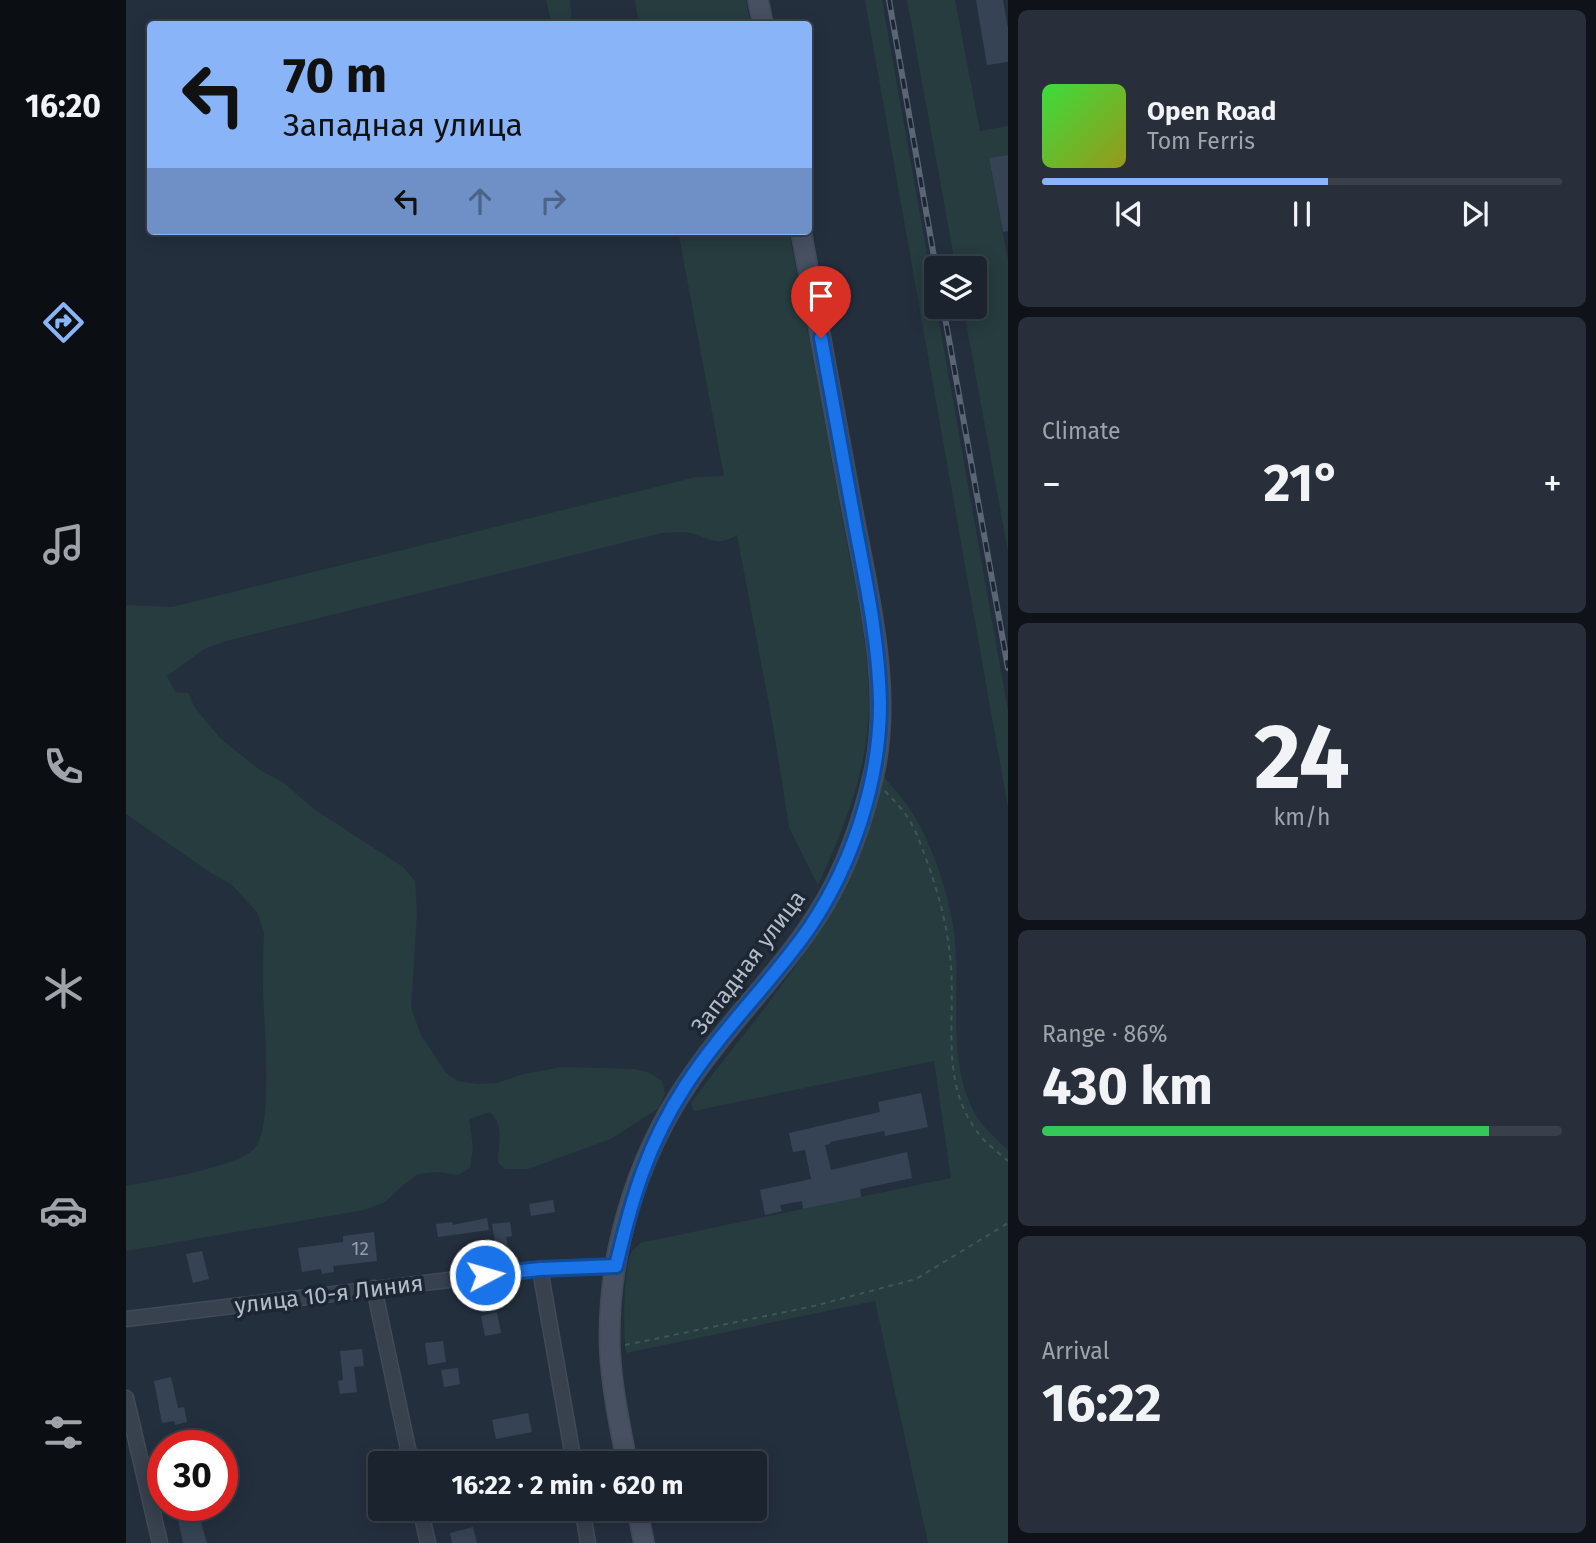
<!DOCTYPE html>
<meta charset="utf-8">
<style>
:root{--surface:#1b232e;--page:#282f3a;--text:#f1f3f6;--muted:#a0a4aa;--line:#39404a;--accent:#8ab4f8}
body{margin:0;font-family:"Fira Sans",sans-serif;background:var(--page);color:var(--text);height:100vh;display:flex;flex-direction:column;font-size:26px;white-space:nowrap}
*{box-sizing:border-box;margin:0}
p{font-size:23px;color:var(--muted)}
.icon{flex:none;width:38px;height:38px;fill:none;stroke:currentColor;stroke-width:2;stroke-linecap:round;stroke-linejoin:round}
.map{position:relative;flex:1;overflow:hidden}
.side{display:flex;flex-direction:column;gap:10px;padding:10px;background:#0f1319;width:588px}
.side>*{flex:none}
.top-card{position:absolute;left:21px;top:21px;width:665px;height:214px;border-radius:7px;box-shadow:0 4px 18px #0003,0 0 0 2px var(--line);background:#8ab4f8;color:#111;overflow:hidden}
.tools{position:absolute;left:798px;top:256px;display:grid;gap:14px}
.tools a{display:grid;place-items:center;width:63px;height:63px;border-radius:7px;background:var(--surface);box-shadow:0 4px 18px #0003,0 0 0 2px var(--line);font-size:35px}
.speed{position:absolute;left:21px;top:1430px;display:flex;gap:14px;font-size:35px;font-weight:700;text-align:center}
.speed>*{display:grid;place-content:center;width:91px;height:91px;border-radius:50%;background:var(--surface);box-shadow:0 4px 18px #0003,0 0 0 2px var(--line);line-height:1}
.speed .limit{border:10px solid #d22;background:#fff;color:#111}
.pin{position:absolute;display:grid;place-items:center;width:60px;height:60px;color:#fff;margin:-72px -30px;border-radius:50% 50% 50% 0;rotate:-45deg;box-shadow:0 0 7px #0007}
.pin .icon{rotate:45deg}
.me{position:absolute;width:77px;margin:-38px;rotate:84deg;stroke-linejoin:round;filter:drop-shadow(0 0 5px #0008)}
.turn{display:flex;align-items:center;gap:24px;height:147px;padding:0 21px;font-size:32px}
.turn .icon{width:91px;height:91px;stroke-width:2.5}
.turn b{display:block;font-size:49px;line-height:60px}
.lanes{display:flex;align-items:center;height:66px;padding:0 21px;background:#0003;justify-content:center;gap:35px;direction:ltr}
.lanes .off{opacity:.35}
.big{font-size:52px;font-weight:700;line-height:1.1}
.side .widget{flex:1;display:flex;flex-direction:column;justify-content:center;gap:10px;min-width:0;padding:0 24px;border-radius:10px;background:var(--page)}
.side .dial{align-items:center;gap:0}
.dial b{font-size:91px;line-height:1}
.song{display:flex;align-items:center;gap:21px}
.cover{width:84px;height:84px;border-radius:10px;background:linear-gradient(135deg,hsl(120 70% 55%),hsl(60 70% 35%))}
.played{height:7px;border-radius:4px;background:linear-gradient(90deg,var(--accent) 55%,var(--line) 55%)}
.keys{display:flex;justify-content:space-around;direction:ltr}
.heat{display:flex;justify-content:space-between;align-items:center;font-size:38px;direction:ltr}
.charge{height:10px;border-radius:5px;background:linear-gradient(90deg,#34c759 86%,var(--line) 0)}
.trip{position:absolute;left:242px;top:1451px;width:399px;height:70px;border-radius:7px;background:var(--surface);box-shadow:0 4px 18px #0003,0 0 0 2px var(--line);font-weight:700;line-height:70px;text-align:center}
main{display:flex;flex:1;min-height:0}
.menu{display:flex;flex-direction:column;width:126px;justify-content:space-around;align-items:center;background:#0b0e12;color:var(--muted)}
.menu .icon{width:49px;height:49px}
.menu .selected{color:var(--accent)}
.menu b{font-size:32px;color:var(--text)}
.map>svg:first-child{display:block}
</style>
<main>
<nav class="menu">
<b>16:20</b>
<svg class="icon selected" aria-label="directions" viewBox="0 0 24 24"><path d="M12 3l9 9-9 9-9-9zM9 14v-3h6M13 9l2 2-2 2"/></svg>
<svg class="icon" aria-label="music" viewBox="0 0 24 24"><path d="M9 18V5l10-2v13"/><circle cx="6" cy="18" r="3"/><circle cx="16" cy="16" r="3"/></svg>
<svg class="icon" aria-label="phone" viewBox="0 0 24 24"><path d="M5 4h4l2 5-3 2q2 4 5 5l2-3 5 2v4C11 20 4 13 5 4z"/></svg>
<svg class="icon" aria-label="climate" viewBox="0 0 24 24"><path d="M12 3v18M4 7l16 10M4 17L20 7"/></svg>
<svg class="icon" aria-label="car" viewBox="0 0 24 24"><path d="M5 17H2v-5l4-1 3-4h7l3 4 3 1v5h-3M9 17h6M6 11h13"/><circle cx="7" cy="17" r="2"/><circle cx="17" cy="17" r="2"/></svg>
<svg class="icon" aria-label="filters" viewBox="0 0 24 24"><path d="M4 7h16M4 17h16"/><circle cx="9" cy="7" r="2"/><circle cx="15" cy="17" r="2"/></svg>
</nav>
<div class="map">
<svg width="882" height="1543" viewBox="0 0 882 1543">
<rect width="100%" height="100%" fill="#242f3e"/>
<path fill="#263c3f" d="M420 0H444L446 24H426Z
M509 0H620L624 24H513Z
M739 0H756L882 711V808Z
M781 0H829L854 131 882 126V155L863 159 882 260V552L837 306H849V268H830Z
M552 231H663C681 327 699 423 716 518 729 587 749 665 741 734 735 787 714 837 692 885L663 827 647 726 611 535C589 548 586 538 564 533 555 531 544 533 536 533L100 641 78 649 41 676 49 692 62 693 69 708 95 739 134 770 158 783 188 809 277 867 289 881 291 912 285 1008 295 1035 320 1073 332 1081 352 1084 371 1083 394 1075 435 1067 508 1069 522 1072 536 1081 539 1093 533 1108 485 1139 402 1169H379L372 1162C372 1144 379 1125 364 1112L343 1119 347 1147 344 1168 332 1175 312 1172 292 1174 276 1186 259 1202 238 1210 0 1251V1186C29 1180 108 1168 128 1149 148 1130 138 1021 137 991 137 971 137 951 138 932L131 912 105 884 85 873 0 814V605L46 607 570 477 598 476Z
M757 776C765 786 774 795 781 805 803 835 821 888 827 925 837 986 819 1053 847 1110 855 1126 869 1138 882 1150V1543H802L749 1301 500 1353C497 1333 497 1270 506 1251 507 1250 513 1245 514 1243L825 1178 808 1061 568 1111 565 1104C590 1067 620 1034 646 998 697 931 741 861 757 776Z"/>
<path fill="#364354" d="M850 0H877L882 28V62L861 65Z
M882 155V231L877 232 863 158Z
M795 1093 802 1127 759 1136 758 1131 704 1142V1144L699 1145 705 1170 781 1152 786 1178 734 1189 735 1197 677 1209 676 1201 654 1205 656 1211 639 1215 634 1190 685 1179 679 1150 667 1152 663 1133 754 1112 752 1102Z
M427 1200 429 1212 405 1216 403 1204Z
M361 1218 363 1230 312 1237 310 1224 326 1222 327 1225Z
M384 1222 386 1236 380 1237 382 1246 370 1248 366 1224Z
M248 1232 251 1261 207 1266 208 1272 196 1274 195 1269 176 1272 172 1248 217 1242V1236Z
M76 1251 83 1279 67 1283 60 1254Z
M371 1312 375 1333 359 1336 355 1316Z
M317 1341 320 1362 302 1365 299 1343Z
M236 1349 238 1366 228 1367 231 1392 214 1394 212 1381 217 1380 214 1351Z
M332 1368 334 1384 318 1387 315 1370Z
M45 1377 52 1408 58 1407 61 1422 49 1425 48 1421 36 1423 28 1381Z
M402 1413 406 1432 370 1439 366 1420Z
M596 1451 599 1463H558V1458Z
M49 1505H70L81 1543H57Z
M347 1527 351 1543H326L324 1533Z"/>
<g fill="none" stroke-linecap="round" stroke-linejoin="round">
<g stroke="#414a57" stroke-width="17">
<path id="street" d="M414 1269 448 1463
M248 1288 285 1463
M0 1319 414 1269 490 1266
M0 1398 34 1543
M294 1508 302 1543
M456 1508 462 1543"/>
</g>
<g stroke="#414a57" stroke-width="22">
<path id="secondary" d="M632 0 637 24
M501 1463C494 1426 486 1390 484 1352 480 1260 509 1161 561 1084 603 1020 662 967 700 901 722 863 737 819 747 777 768 691 741 589 725 503 708 412 692 322 675 231
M511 1508 518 1543"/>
</g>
<path stroke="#3f5557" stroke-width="2" stroke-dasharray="5 5" stroke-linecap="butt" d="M759 791C766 799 774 806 780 815 788 826 793 840 798 853 812 891 822 926 825 966 829 1027 813 1090 858 1140 865 1147 874 1154 882 1161
M499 1345 688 1306 790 1279 882 1223"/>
<use href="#street" stroke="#38414e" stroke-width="14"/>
<use href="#secondary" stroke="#465061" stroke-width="19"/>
<g stroke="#5a6575" stroke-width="6">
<path id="rail" d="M763 0 810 268
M817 306 882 668"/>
</g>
<use href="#rail" stroke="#1d2633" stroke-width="3.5" stroke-dasharray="10" stroke-linecap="butt"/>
</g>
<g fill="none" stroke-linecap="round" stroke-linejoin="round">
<g stroke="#114b97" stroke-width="18">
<path id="route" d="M359 1275 414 1269 490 1266C506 1198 521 1145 560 1085 596 1029 646 982 684 927 727 862 754 781 754 703 753 645 741 587 730 530 718 466 707 402 695 338"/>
</g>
<use href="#route" stroke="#1a73e8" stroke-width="12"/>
</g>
<g text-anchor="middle" stroke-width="7" stroke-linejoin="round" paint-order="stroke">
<g font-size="19" fill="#929caa">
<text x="234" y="1255">12</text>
</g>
<g font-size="23" fill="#b4bcc9" stroke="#1d2633">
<text transform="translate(622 962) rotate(-53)" y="8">Западная улица</text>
<text transform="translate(203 1294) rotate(-7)" y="8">улица 10-я Линия</text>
</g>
</g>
</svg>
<div class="tools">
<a><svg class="icon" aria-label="layers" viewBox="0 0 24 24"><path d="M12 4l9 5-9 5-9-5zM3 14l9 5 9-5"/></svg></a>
</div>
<div class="speed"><div class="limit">30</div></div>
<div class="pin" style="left:695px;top:338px;background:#d93025"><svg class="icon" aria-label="arrive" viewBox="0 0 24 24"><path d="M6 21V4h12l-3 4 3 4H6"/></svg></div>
<svg class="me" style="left:359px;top:1275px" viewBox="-20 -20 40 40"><circle r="17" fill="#1a73e8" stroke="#fff" stroke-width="3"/><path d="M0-11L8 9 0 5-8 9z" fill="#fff"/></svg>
<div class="trip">16:22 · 2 min · 620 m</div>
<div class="top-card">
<div class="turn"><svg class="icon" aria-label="left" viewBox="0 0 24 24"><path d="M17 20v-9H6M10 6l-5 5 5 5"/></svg><div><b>70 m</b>Западная улица</div></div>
<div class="lanes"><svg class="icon" aria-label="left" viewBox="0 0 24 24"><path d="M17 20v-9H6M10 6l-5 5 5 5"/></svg><svg class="icon off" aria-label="ahead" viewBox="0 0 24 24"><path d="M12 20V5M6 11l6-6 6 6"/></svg><svg class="icon off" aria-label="right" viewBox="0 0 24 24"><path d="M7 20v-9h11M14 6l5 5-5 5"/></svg></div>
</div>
</div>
<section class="side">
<div class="widget">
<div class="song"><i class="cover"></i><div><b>Open Road</b><p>Tom Ferris</p></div></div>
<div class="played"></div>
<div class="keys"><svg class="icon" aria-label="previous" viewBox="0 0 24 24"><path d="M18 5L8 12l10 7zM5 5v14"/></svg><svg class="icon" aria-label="pause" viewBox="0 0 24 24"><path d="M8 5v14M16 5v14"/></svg><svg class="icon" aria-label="next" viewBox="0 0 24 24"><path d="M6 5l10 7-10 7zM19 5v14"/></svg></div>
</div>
<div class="widget"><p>Climate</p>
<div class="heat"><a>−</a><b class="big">21°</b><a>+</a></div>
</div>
<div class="widget dial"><b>24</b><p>km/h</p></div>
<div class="widget"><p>Range · 86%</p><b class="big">430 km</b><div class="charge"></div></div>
<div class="widget"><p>Arrival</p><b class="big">16:22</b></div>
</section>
</main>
